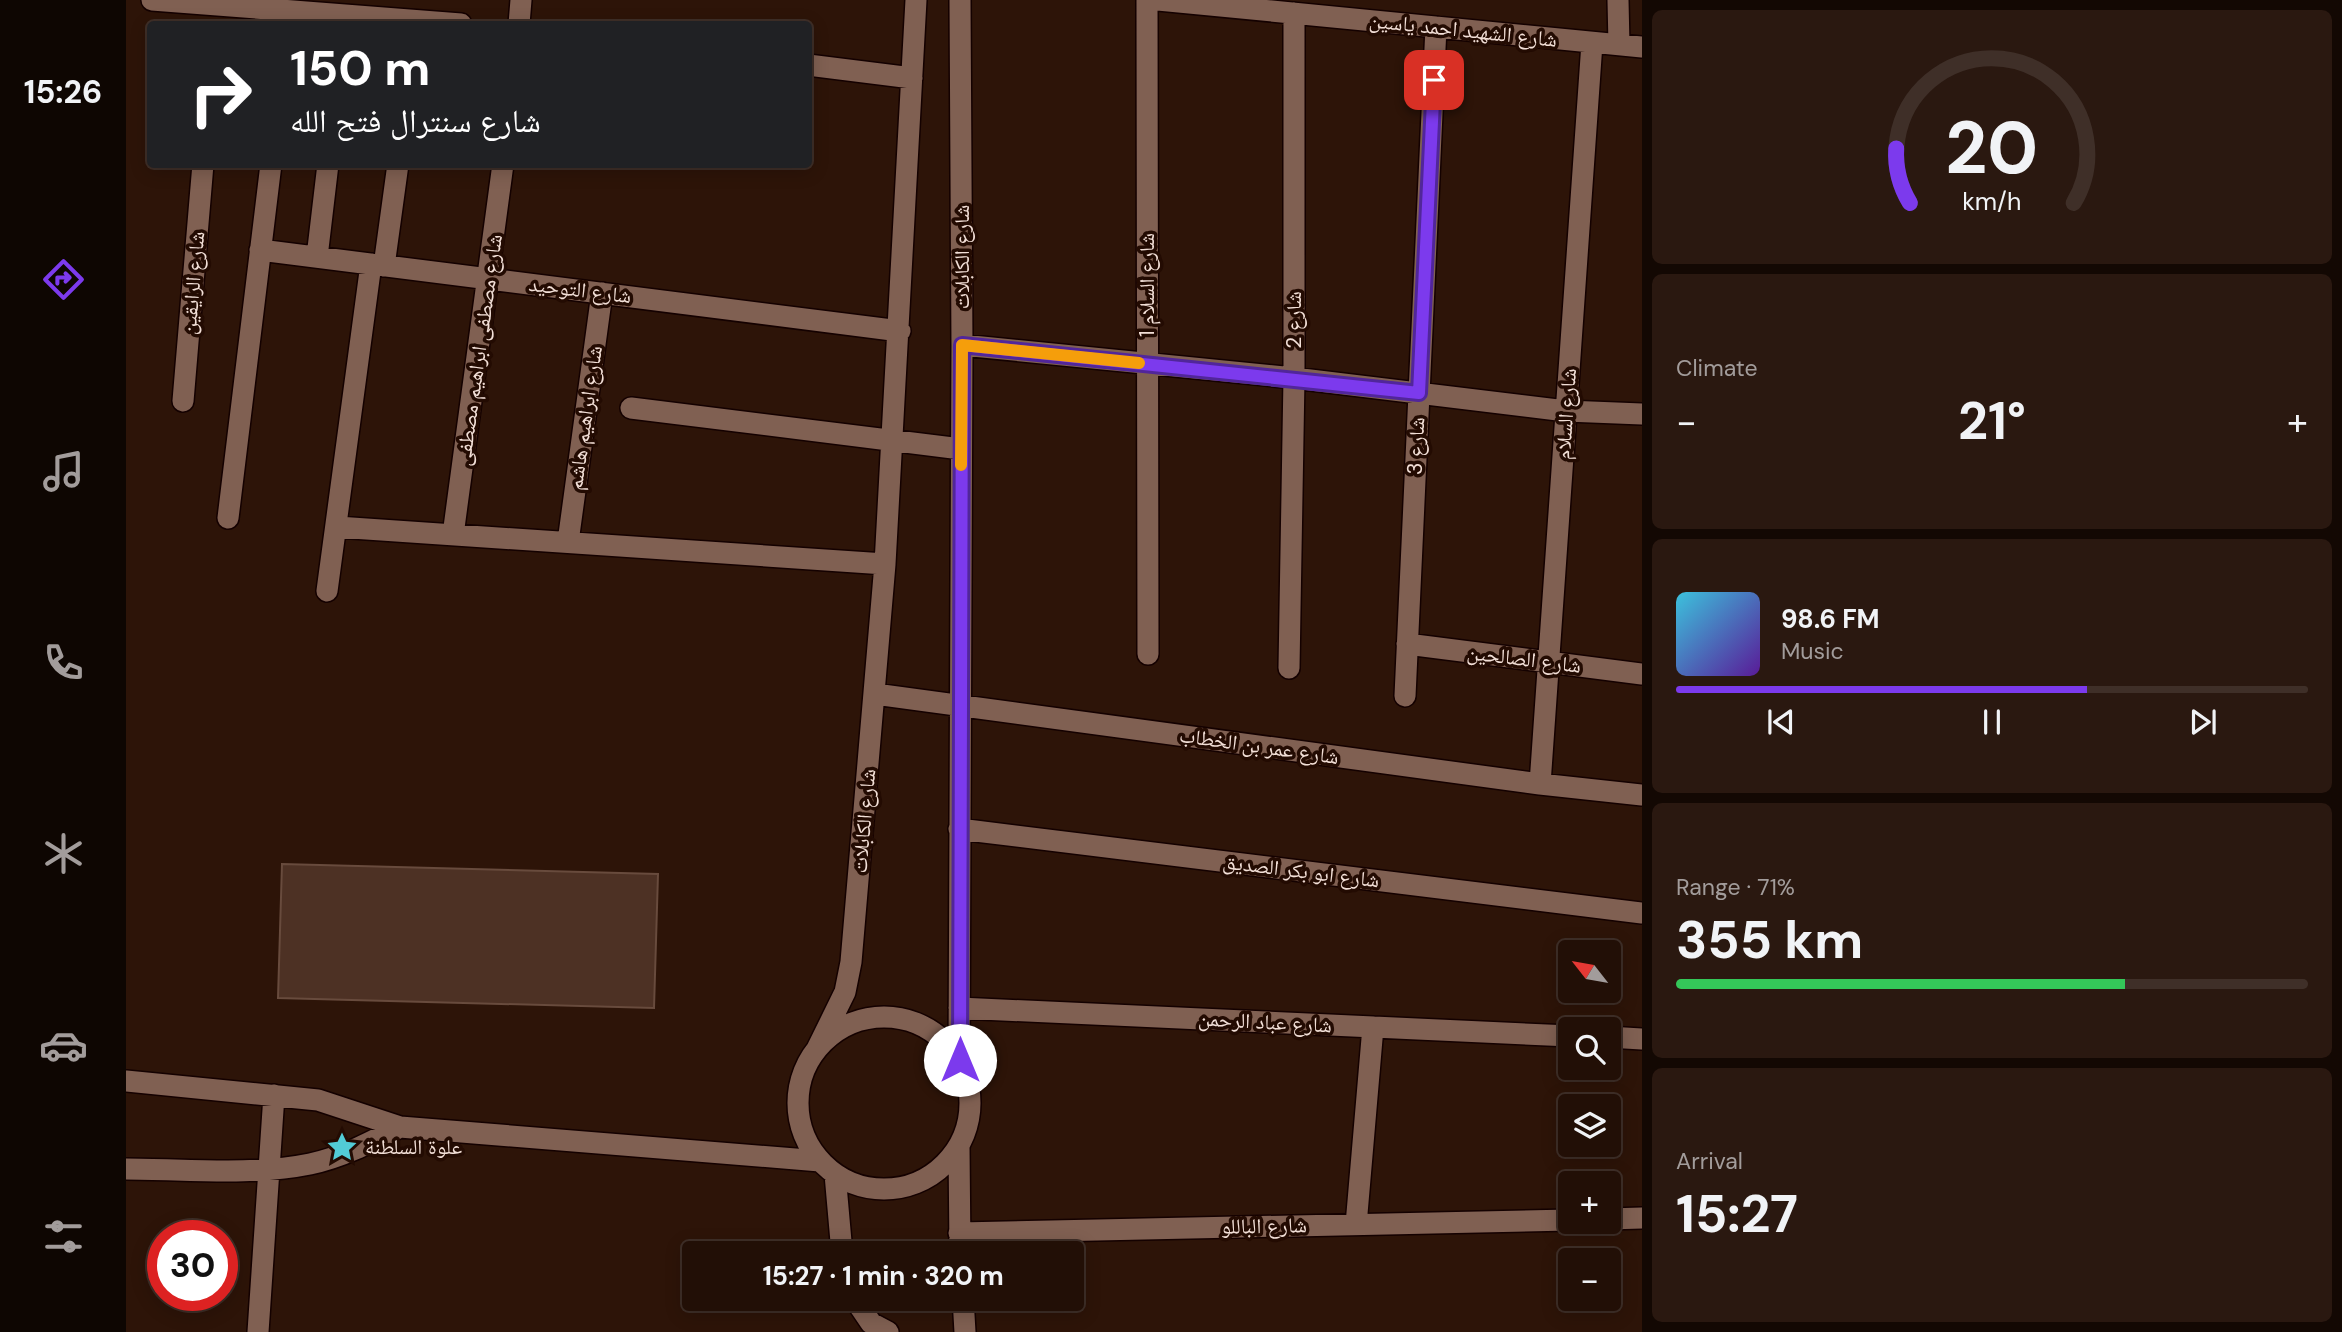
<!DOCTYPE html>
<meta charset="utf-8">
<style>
:root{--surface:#220f06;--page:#2a1810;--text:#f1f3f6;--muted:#a29c9b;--line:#3f2f28;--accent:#7c3aed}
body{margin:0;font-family:"DM Sans","Noto Naskh Arabic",sans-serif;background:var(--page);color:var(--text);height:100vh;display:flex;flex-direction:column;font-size:26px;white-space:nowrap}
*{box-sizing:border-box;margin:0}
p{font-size:23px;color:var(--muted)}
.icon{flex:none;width:38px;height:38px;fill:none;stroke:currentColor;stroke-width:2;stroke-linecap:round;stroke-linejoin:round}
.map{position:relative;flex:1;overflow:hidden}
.details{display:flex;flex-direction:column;gap:10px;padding:10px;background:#130803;width:700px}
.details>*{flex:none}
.hud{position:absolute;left:21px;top:21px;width:665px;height:147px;border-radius:7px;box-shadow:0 4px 18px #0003,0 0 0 2px var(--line);background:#202124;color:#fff;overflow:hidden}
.needle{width:46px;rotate:301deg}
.tools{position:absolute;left:1432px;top:940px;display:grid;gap:14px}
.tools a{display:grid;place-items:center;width:63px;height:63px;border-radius:7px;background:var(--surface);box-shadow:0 4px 18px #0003,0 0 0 2px var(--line);font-size:35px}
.speed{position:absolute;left:21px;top:1220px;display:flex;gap:14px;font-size:35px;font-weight:700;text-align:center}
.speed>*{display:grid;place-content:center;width:91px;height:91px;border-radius:50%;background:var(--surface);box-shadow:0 4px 18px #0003,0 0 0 2px var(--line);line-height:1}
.speed .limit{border:10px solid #d22;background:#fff;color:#111}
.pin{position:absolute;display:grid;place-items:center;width:60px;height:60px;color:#fff;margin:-30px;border-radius:14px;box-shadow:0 4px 10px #0006}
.me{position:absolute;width:77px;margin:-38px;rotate:0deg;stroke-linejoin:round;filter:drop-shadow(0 0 5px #0008)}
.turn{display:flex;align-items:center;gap:24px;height:147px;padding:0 28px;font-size:32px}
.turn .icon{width:91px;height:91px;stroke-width:2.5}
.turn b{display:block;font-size:49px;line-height:60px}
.big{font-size:52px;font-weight:700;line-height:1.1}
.details .widget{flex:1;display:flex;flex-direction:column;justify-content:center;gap:10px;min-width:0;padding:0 24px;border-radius:10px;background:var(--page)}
.details .dial{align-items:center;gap:0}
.dial svg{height:182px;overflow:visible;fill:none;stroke:var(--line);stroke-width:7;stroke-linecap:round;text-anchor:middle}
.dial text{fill:var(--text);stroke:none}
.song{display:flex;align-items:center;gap:21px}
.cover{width:84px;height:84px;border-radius:10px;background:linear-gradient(135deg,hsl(190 70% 55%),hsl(270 70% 35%))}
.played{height:7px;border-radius:4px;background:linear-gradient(90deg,var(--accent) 65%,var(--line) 65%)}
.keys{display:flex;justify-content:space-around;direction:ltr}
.heat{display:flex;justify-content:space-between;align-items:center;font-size:38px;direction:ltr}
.charge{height:10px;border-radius:5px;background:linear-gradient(90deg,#34c759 71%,var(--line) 0)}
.trip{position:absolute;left:556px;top:1241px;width:402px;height:70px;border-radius:7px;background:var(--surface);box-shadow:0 4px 18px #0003,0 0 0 2px var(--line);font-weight:700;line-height:70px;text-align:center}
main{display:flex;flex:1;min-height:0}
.tabs{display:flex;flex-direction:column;width:126px;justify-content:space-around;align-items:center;background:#0e0602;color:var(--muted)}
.tabs .icon{width:49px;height:49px}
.tabs .active{color:var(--accent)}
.tabs b{font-size:32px;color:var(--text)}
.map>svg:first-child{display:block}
</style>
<main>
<nav class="tabs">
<b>15:26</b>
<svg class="icon active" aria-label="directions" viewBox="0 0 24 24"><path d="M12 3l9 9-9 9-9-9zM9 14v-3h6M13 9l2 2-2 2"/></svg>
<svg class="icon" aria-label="music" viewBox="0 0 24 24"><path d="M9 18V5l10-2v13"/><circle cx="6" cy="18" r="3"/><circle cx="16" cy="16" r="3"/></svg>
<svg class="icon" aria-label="phone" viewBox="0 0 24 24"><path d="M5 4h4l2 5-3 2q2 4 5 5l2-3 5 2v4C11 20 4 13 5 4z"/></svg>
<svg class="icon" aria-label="climate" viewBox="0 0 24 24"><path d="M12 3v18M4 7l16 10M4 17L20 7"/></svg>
<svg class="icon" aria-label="car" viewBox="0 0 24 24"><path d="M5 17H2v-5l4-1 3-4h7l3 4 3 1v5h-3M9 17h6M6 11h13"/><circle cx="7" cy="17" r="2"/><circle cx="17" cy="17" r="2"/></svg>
<svg class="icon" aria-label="filters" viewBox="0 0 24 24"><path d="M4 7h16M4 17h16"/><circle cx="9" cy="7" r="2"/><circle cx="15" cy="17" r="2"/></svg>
</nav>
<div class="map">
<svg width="1516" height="1332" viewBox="0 0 1516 1332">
<rect width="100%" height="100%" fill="#2d1408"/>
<path fill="#4d3124" stroke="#684b3d" stroke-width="2" d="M156 864 532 874 528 1008 152 998Z"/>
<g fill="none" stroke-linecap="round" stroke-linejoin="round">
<g stroke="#140100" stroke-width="24">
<path id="minor" d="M26 0 335 24
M1021 0 1022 654
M1032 0 1516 47
M1492 0 1493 45
M393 24 395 0
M682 65 786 78
M134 250 774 331
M191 257 202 164
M258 266 272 164
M836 345 1168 378 1440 411 1516 414
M57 401 77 164
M505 408 835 449
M102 518 145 164
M211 527 759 564
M327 535 377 164
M442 542 476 293
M201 591 245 264
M1281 644 1516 674
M1163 668 1168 378V13
M749 694 1414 784 1516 795
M1279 696 1310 27
M1414 784 1466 43
M833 829 1516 913
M833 1008 1444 1036
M672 1103a86 86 0 1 1 172 0a86 86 0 1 1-172 0Z
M1482 1037 1516 1039
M691 1049 719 992 725 962 759 564 790 0
M833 1060 836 345 834 0
M0 1081 192 1100 274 1127 694 1161
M833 1146 834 1253
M0 1169C60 1169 125 1176 184 1164 217 1157 245 1142 274 1127
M709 1174 716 1253
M1482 1219 1516 1218
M1230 1225 1247 1027
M833 1233 1444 1220
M728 1298 745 1323 762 1332
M837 1298 839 1332
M132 1332 148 1095"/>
</g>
<use href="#minor" stroke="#806052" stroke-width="21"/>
</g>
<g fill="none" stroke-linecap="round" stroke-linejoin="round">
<g stroke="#51269a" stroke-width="18">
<path id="route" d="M834 1060 836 345 1293 393 1308 80"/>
</g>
<use href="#route" stroke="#7c3aed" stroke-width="12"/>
<path stroke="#f59e0b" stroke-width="12" d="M835 465 836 345 1013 363"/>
</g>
<defs>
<g id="sight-bare" transform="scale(2.415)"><path d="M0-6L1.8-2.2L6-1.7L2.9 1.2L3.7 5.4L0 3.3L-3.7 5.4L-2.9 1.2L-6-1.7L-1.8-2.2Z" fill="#52ccd6" stroke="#230b02" stroke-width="2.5" paint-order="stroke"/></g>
</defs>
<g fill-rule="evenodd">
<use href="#sight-bare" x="216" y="1147"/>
</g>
<g text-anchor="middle" stroke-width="7" stroke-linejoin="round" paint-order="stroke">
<g font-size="21" fill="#f2dfd7" stroke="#230b02">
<text transform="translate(1337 30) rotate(6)" y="7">شارع الشهيد احمد ياسين</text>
<text transform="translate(836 257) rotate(-90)" y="7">شارع الكابلات</text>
<text transform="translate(67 283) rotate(-85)" y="7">شارع الرايقين</text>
<text transform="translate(1021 285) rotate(-90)" y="7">شارع السلام 1</text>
<text transform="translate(454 290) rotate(7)" y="7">شارع التوحيد</text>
<text transform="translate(1168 320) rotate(-90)" y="7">شارع 2</text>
<text transform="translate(353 350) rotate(-82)" y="7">شارع مصطفى ابراهيم مصطفى</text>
<text transform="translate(1440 414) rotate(-86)" y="7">شارع السلام</text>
<text transform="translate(459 418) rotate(-82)" y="7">شارع ابراهيم هاشم</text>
<text transform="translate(1290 446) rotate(-87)" y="7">شارع 3</text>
<text transform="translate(1398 659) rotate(7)" y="7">شارع الصالحين</text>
<text transform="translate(1133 746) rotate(8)" y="7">شارع عمر بن الخطاب</text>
<text transform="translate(738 821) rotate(-85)" y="7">شارع الكابلات</text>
<text transform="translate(1175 871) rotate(7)" y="7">شارع ابو بكر الصديق</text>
<text transform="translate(1139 1022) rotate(3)" y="7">شارع عباد الرحمن</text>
<text transform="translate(1138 1226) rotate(-1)" y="7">شارع الباللو</text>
</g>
<g font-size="21" fill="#f2dfd7" stroke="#230b02" text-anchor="start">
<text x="239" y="1154">علوة السلطنة</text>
</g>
</g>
</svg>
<div class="tools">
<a><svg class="needle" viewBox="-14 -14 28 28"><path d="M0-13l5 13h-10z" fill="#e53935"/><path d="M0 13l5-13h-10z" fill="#a29c9b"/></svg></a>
<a><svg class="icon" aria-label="search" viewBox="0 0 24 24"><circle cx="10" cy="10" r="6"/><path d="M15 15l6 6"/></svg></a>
<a><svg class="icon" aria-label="layers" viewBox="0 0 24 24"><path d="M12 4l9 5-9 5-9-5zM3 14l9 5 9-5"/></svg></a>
<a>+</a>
<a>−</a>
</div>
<div class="speed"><div class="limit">30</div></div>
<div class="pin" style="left:1308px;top:80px;background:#d93025"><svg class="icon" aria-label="arrive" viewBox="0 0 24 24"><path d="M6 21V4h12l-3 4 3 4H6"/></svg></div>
<svg class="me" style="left:834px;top:1060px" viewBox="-20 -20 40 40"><circle r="19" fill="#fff"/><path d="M0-13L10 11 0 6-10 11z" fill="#7c3aed"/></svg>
<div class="trip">15:27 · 1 min · 320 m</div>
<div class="hud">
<div class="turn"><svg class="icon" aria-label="right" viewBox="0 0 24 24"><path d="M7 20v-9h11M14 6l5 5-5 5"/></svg><div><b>150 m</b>شارع سنترال فتح الله</div></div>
</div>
</div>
<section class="details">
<div class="widget dial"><svg viewBox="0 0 100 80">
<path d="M14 69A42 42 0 1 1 86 69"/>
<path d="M14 69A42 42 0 0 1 8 45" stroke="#7c3aed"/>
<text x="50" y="56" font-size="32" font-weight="700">20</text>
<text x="50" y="72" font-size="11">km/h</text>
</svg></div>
<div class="widget"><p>Climate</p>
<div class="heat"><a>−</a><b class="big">21°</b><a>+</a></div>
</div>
<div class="widget">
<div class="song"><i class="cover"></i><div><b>98.6 FM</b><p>Music</p></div></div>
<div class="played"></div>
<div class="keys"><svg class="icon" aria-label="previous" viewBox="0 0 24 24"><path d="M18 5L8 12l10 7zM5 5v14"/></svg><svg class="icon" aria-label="pause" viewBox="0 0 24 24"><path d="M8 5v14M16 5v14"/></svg><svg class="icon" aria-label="next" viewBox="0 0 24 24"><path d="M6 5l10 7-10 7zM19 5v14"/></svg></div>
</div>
<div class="widget"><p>Range · 71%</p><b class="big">355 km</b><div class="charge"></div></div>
<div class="widget"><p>Arrival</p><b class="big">15:27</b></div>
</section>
</main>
